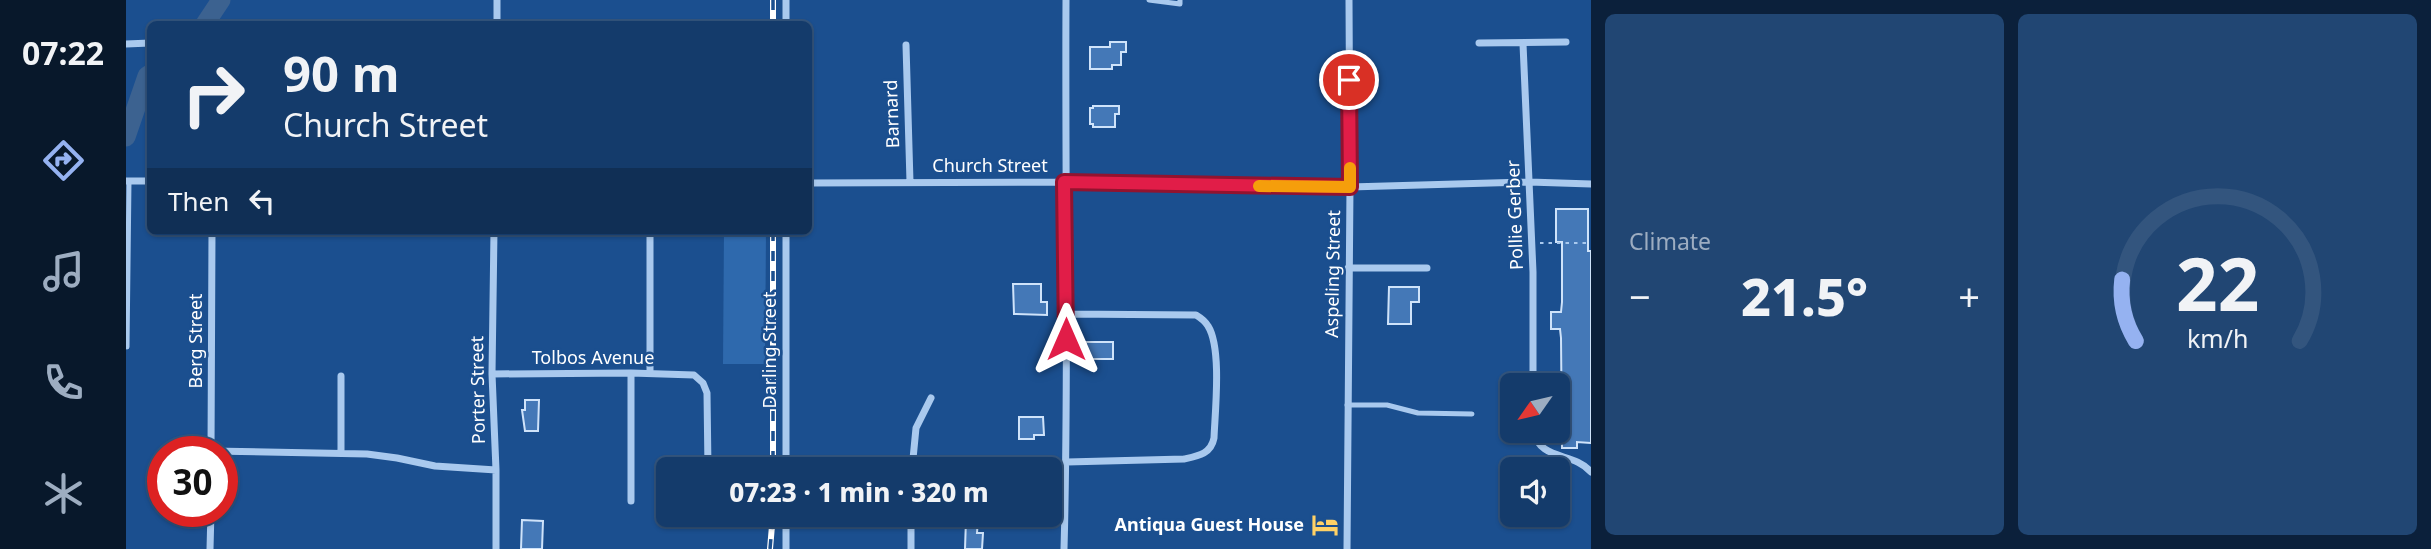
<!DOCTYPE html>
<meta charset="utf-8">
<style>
:root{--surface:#143b6b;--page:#214673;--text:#f1f3f6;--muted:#9dadc1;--line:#33557e;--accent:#95b2f1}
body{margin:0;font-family:"Noto Sans",sans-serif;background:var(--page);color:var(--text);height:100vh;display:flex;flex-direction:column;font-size:26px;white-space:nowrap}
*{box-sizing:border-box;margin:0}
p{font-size:23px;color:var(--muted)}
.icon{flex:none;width:38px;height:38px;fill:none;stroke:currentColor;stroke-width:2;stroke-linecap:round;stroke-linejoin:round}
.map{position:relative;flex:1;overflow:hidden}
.sheet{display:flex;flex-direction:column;gap:14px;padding:14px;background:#0b203b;width:840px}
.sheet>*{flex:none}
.top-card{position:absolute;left:21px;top:21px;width:665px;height:214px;border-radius:10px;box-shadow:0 2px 5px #0004,0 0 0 2px var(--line);background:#143b6b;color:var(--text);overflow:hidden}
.needle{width:46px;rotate:236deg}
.controls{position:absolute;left:1374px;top:373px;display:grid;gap:14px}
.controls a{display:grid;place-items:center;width:70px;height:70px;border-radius:10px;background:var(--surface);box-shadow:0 2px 5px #0004,0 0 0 2px var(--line);font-size:35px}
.speed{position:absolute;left:21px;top:436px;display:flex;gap:14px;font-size:35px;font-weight:700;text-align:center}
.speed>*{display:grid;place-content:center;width:91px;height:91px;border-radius:50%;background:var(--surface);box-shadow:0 2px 5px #0004,0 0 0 2px var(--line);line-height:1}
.speed .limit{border:10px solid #d22;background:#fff;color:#111}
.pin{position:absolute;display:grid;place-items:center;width:60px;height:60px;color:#fff;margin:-30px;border:4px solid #fff;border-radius:50%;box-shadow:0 2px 7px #0007}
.me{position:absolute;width:77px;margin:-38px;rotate:0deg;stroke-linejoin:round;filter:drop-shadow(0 0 5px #0008)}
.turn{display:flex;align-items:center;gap:24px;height:147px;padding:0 21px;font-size:32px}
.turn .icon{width:91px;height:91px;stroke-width:2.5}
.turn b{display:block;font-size:49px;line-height:60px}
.then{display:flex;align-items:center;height:66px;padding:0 21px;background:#0003;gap:14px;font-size:26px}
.big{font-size:52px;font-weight:800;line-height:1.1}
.sheet .widget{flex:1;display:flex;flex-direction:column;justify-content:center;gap:10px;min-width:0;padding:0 24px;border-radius:10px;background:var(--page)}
.sheet .dial{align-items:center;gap:0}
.dial svg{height:182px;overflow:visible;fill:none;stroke:var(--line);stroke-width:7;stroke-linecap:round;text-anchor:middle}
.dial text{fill:var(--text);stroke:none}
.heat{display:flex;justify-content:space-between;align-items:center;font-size:38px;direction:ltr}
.sheet .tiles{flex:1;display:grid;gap:14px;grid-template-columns:repeat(2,1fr)}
.trip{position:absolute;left:530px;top:457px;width:406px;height:70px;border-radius:10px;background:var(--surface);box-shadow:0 2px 5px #0004,0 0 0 2px var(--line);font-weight:800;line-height:70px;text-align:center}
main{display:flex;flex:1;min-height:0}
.tab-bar{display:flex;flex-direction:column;width:126px;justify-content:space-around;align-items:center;background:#08182b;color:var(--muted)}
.tab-bar .icon{width:49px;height:49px}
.tab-bar .active{color:var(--accent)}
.tab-bar b{font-size:32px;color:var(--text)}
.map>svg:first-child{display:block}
</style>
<main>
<nav class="tab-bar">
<b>07:22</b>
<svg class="icon active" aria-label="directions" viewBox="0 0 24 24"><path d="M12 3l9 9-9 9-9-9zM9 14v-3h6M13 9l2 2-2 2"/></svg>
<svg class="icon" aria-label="music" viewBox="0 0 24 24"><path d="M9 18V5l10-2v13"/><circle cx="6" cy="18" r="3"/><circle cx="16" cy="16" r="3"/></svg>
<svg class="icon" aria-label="phone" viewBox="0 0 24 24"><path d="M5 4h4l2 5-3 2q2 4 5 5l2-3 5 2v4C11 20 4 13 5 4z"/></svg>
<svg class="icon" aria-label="climate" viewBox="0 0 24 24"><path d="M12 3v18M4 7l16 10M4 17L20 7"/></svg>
</nav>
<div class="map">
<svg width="1465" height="549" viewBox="0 0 1465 549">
<rect width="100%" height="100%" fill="#1b4f8f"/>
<path fill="#2e69ad" d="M598 231H640L639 364H597Z"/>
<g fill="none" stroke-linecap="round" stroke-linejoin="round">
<path stroke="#3c6290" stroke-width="19" d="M79 24 95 0
M0 137 21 76 24 74"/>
</g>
<path fill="#4478b7" stroke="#cfe3fa" stroke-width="2" d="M984 42H1000V52H995V65H986V69H964V47H984Z
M967 106H993V114H989V127H967V124H964V108H967Z
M1430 209H1462V251H1465V443L1451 442V448H1436L1435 338 1434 329H1425V312H1435L1436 302V242H1430Z
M887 284H915V302H921V315L888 314Z
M1263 287H1293V302H1285V324H1262Z
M960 342H987V359H960Z
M399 400H413L412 431H399L396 410H399Z
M893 417H917L918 435H908V439H893Z
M840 519H852L851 533H857L856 549H839Z
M396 520 417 521 416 549H395Z"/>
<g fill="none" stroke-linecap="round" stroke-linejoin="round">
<path stroke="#a9c9ee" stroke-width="2" stroke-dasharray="3.5 5" stroke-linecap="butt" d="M1414 243H1465"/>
<path stroke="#a9c9ee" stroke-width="5" d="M1023 0 1054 4V0
M1 347 3 181
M1221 405H1261L1292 413 1346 414"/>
<path stroke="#a9c9ee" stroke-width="7" d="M371 0V24
M660 24V0
M1353 43 1440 42
M0 44 24 43
M1397 44 1407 272V385
M780 45 784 182
M0 181H24
M682 183 938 182 1224 187 1403 182 1465 184
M368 231 366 374 370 470V549
M524 231V373
M660 231V469
M1222 268H1301
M940 314 1070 315C1075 318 1079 321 1082 326 1096 348 1089 412 1088 438 1085 454 1072 456 1058 459L941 462
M366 374 505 373 568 375 577 383 581 393 582 469
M1407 430C1414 462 1447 451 1465 472
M85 451 241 454 271 458 309 466 370 470
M85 452 86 231
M215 453V376
M786 469 790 428 805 398
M505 501V373
M84 549 85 511
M660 549V514
M785 549V514
M938 549C943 366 939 183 940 0
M1221 549 1224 187 1223 0"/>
<g stroke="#fff" stroke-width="6">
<path id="rail" d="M647 0V24
M647 231V469
M644 549 647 514"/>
</g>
<use href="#rail" stroke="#1b4f8f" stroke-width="3.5" stroke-dasharray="10" stroke-linecap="butt"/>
</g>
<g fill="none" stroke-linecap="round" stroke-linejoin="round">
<g stroke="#92132f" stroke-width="18">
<path id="route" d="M940 339 938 182 1224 187 1223 80"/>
</g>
<use href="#route" stroke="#e11d48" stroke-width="12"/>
<path stroke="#f59e0b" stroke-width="12" d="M1133 186 1224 187V168"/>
</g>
<defs>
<g id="hotel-bare" transform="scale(2.1)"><path d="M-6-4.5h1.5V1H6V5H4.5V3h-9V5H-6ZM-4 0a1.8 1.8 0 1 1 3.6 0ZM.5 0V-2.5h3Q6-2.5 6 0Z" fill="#ffd166" stroke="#1b4f8f" stroke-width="2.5" paint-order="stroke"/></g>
</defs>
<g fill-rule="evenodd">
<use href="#hotel-bare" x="1199" y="525"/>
</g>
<g text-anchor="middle" stroke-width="5" stroke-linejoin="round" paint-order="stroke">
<g font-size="18" fill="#fff" stroke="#1b4f8f">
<text transform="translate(766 114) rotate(-92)" y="6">Barnard</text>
<text x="864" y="172">Church Street</text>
<text transform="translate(1389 215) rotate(-92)" y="6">Pollie Gerber</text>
<text transform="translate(1207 274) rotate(-89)" y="6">Aspeling Street</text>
<text transform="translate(70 341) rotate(-90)" y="6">Berg Street</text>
<text transform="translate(644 350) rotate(-90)" y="6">Darling Street</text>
<text x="467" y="364">Tolbos Avenue</text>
<text transform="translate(352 390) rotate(-91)" y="6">Porter Street</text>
</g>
<g font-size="18" font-weight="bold" fill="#fff" stroke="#1b4f8f" text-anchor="end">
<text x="1178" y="531">Antiqua Guest House</text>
</g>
</g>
</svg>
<div class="controls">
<a><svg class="needle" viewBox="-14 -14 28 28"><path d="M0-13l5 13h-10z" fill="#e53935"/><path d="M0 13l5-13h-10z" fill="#9dadc1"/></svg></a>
<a><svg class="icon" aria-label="sound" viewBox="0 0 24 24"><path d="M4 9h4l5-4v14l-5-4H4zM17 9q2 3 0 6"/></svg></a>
</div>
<div class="speed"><div class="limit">30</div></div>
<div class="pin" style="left:1223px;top:80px;background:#d93025"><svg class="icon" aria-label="arrive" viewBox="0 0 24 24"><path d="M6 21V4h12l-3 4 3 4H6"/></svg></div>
<svg class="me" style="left:940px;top:339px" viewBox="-20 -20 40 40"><path d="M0-17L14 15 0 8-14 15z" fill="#e11d48" stroke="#fff" stroke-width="4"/></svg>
<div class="trip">07:23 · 1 min · 320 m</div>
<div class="top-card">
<div class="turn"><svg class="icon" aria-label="right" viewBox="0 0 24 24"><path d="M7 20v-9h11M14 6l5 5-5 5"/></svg><div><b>90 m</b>Church Street</div></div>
<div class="then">Then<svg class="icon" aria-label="left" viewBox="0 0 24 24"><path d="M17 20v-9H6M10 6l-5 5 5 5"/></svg></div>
</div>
</div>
<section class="sheet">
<div class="tiles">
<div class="widget"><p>Climate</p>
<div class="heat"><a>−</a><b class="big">21.5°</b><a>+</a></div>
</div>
<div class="widget dial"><svg viewBox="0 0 100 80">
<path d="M14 69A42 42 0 1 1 86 69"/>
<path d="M14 69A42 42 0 0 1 8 42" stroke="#95b2f1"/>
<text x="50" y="56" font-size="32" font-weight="700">22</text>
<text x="50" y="72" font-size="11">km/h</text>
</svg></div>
</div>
</section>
</main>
